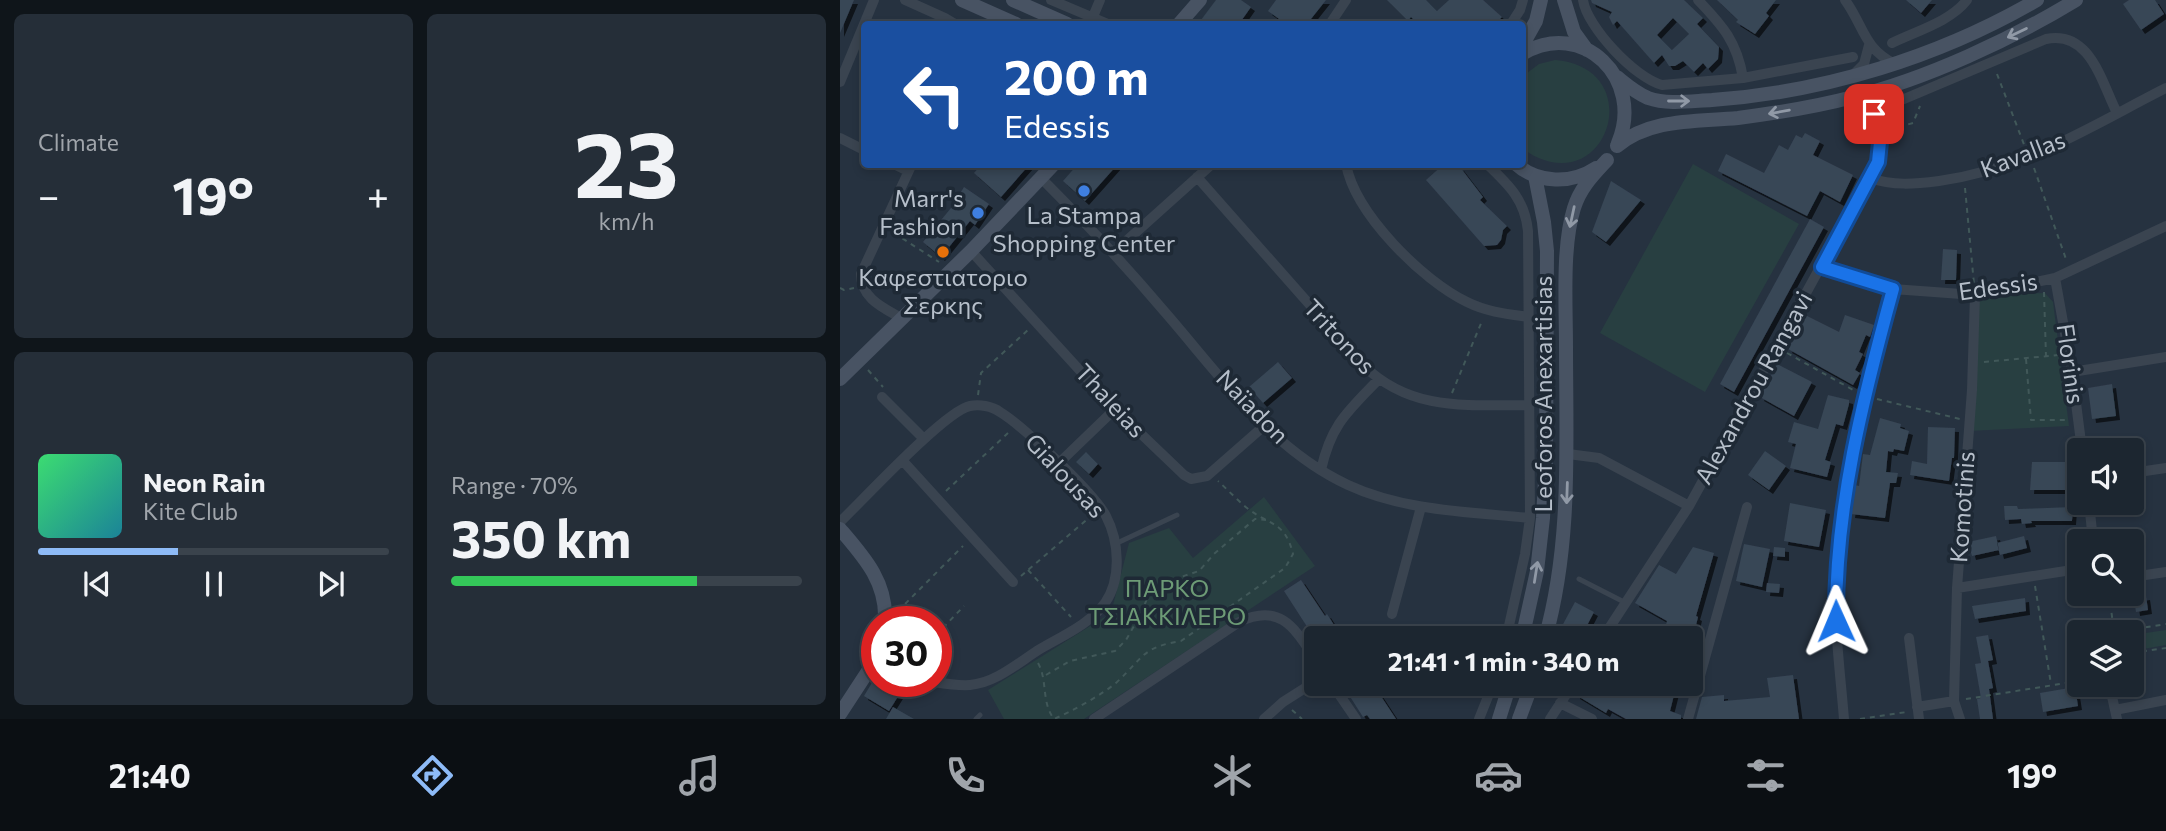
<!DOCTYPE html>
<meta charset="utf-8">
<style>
:root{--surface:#1c2630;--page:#252e38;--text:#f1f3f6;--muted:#a0a5ab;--line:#3a434c;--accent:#8ebbf7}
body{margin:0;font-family:Commissioner,sans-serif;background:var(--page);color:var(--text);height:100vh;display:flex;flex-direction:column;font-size:26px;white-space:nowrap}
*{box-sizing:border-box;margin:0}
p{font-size:23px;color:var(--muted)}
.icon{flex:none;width:38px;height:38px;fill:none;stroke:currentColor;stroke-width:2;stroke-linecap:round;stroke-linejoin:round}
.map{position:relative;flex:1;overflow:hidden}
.drawer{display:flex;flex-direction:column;gap:14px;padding:14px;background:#0f151a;width:840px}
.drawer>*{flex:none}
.top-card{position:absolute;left:21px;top:21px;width:665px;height:147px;border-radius:7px;box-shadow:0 4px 10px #0003,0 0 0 2px var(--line);background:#1a4fa0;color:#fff;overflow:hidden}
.buttons{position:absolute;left:1227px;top:438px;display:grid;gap:14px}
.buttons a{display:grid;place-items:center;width:77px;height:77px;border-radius:7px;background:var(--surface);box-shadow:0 4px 10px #0003,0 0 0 2px var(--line);font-size:35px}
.speed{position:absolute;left:21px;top:606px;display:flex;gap:14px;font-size:35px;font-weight:700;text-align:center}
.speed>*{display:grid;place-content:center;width:91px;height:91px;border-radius:50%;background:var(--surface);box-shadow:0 4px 10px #0003,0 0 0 2px var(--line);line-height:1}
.speed .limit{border:10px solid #d22;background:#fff;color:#111}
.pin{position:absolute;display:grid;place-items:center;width:60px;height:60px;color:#fff;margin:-30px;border-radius:14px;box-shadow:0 4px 10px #0006}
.me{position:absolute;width:77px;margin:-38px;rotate:359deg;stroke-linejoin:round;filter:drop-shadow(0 0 5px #0008)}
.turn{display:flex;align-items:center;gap:24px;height:147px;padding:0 28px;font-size:32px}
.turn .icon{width:91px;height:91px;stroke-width:2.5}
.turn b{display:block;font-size:49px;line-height:60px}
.big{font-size:52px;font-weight:700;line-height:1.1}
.drawer .tile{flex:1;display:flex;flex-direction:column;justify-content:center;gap:10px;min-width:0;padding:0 24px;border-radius:10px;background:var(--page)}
.drawer .dial{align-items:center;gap:0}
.dial b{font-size:91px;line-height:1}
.song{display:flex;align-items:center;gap:21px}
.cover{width:84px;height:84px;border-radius:10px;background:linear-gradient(135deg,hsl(140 70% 55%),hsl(190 70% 35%))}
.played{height:7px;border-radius:4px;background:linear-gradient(90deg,var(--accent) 40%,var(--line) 40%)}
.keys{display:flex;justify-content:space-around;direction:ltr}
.heat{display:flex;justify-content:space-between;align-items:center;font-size:38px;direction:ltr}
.charge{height:10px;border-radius:5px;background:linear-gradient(90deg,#34c759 70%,var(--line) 0)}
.drawer .tiles{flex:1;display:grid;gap:14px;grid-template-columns:repeat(2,1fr)}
.trip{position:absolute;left:464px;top:626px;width:399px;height:70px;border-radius:7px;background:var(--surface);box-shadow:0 4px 10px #0003,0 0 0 2px var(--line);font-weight:700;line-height:70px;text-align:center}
.menu{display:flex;height:112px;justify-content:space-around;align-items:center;background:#0b0f13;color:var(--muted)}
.menu .icon{width:49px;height:49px}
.menu .selected{color:var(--accent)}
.menu b{font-size:32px;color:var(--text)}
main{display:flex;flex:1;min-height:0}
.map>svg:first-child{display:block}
</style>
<main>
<section class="drawer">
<div class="tiles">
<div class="tile"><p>Climate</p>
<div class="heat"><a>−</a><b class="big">19°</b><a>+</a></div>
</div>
<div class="tile dial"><b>23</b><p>km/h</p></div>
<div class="tile">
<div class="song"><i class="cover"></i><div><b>Neon Rain</b><p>Kite Club</p></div></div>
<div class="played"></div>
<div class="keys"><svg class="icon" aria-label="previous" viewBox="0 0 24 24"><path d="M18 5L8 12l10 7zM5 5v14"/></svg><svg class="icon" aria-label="pause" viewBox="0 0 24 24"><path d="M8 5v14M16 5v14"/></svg><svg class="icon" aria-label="next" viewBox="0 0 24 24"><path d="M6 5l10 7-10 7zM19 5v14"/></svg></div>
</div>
<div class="tile"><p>Range · 70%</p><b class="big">350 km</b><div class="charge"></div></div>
</div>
</section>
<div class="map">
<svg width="1326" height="719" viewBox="0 0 1326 719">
<defs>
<filter id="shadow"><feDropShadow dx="4" dy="4" stdDeviation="0" flood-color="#0009"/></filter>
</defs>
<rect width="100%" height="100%" fill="#263240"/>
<path fill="#283f41" d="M715 60C800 67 775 175 711 162 700 159 690 155 682 147L683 76 699 64Z
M853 164 959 224 865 392 760 333Z
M1205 293 1213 302 1229 426 1129 431 1135 295Z
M424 497 475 566 244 719H164L148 690 271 613 289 543 329 528 353 558Z
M1326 630V645L1292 651V635Z"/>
<path fill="#384656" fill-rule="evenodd" filter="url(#shadow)" d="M0 0H14L0 33Z
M376 0H401L411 7 399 24H358Z
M436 0H486L467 24H446L428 11Z
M547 0H586L597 11 609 0H643L662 17 655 24H578L571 17 568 21Z
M751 0H844L863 18 857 24 879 47 878 59 868 69 863 63 854 72 843 61 835 66H829L822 55 814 63 777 21 773 25 769 17 772 12 752 3ZM833 18 849 34 832 50 817 35Z
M877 0H936L926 13 929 16 915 34 896 22 898 20Z
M1066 0H1092L1081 13Z
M1289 0H1315L1324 14 1301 30 1283 4Z
M965 133 980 141 973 155 1013 175 1000 202 980 191 967 216 878 171 886 154 924 173 939 145 948 150 956 135 962 138Z
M142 164H190L161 197 134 173Z
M238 164H278L245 201 223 181Z
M604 164H613L617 169 620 167 643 197 640 200 667 226 663 230 661 240 657 245 644 246 586 180Z
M771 181 801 200 766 242 752 232Z
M124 187 149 204 135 225 130 221 101 257 83 242 111 208Z
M970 219 984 227 894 392 880 384Z
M1103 249 1117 250 1116 280H1101Z
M965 315 999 332 1005 315 1034 325 1030 337 1026 335 1019 352 1023 354 1015 370 1020 373 1013 385 948 349Z
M438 362 452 378 423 403 409 387Z
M937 364 972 382 954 416 920 397Z
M1272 384 1276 416 1252 419 1248 388Z
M988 395 1009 400V404L1003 426 996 424 985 460 991 462 987 477 950 468 956 444 948 442 954 422 978 429Z
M1040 418 1061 424 1060 428 1069 431 1064 451 1054 449 1053 452 1048 451 1046 472 1058 473 1056 483H1050L1045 518 1011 514 1015 485 1019 486 1023 454 1030 455Z
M1088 427 1115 428 1114 458H1112L1109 481 1070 475 1072 461 1087 464Z
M925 451 946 466 929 490 908 475Z
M246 452 258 464 249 474 236 462Z
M1192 462H1226V475H1232V490H1190Z
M950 503 986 510 979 547 944 541Z
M1164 506H1177L1178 509 1233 507 1232 521H1191L1192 523 1182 524 1181 519 1165 520Z
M1156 536 1159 550 1132 556 1128 542Z
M1184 536 1187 548 1160 555 1157 543Z
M904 544 930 549 922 587 896 581Z
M853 547 874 553 856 616 858 617 855 629 843 626 839 639H822L827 621 795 603 819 565 836 574Z
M934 547 945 548V557L933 556Z
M461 580 485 616 487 614 503 639H475L444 591Z
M927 583 940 584 939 593 926 592Z
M1306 596 1308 610 1296 612 1294 598Z
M1185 598 1186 611 1135 619 1132 606Z
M735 602 754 612 740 639H715Z
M1148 635 1153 660 1148 661 1153 688 1149 689 1153 719H1140L1137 699 1141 698 1135 664 1141 663 1136 637Z
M953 675 959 719H856L862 697 884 695V701L930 697 927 678Z
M33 681H46L62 690 49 711 24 696Z
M507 684H533L556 719H530L527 715 523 717 509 695 512 693Z
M743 684H827L836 687 830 711 841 715V719H786L768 709 766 713 736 695Z
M1235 687 1238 706 1203 712 1200 693Z
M53 707 74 719H46Z"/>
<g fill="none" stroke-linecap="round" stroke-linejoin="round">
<path stroke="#415859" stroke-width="2" stroke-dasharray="5 5" stroke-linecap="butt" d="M1157 74 1185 147
M1049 130 1073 123 1080 106
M1194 168 1227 262
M1125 188 1134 284
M54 233 99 262
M0 288 4 290 14 288
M1204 292 1206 357
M947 353 1015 391
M1186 359 1191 420H1226
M1144 362 1219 355
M28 370 43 387
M612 393 642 321
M138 395 141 373 188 330
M1037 399 1120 419
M106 491 168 433
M188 570 231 617
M181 576 251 516
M1195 586 1211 684
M1269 593 1274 632
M58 611 123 546
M1276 632 1326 624
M96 635 124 606
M1292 653 1326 648
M198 663C208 681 201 702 214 719 232 711 262 695 277 682 303 658 302 647 341 641L445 568 453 554C445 521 430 526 407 508 397 500 388 490 378 481
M96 664 103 673
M206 675 230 661 275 651 286 640 302 612 309 593 323 583 359 571 374 554 415 519 426 520
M1126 699 1239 681
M452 710 462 719
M1020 719 1067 712"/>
<path stroke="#3a4450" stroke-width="5" d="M275 544 337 515
M739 579 786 603
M136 719 140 715"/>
<path stroke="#3a4450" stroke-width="10" d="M65 0 105 18 115 24
M211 0 268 24
M743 0C747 27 795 78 822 85L903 78 1013 57
M858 0C883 26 897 42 903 78
M1005 0C1024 26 1023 48 1055 64
M252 19 260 0
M490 24 506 0
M671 24 680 10 683 0
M1052 43C1076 31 1110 22 1127 0
M1013 75 1024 64 1029 45
M0 82 34 0
M1013 98 1029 107 1038 123
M1057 102 1206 39C1250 30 1261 81 1277 113
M0 138 24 150
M54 164 68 171
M506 164C515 214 583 281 627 302 647 312 667 314 689 317
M647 164C669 185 685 200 688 231L690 518 685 554 666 639
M357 177 523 365C571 412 627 405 689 405
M201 178C244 221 285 265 324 311 379 374 430 449 508 485 564 511 630 512 690 518
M1030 178C1053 186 1075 184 1099 181 1186 169 1249 127 1326 88
M131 251 275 409 344 475 351 479 367 476 424 426
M274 252 372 164
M982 267 1053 289 1135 295 1215 278 1326 226
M1215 278 1232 372 1242 450
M63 319C44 308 21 299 21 274L72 164
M1232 372 1326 357
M42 397 84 439
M728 454 759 458 849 506
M63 461 173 582
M219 463 275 409
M481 470C491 425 507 412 538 380
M1292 473 1326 468
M1249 502 1253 541
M0 522C23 500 105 411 130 406 139 404 152 406 160 412 183 426 254 493 266 516 279 541 282 578 265 603 250 624 222 636 200 649 179 662 156 683 130 685 116 686 101 683 88 681
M1292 577 1326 572
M1117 588 1238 569
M552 614 581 507
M1069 638 1079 719
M762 639 849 506 1038 162C1043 136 1034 112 1047 88
M492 684 516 719
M1271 692 1277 719
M720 703 752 719
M1077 707 1114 701
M1275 710 1326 700
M254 719 399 622C441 602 455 629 476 660
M424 719 443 702 476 681
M639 719 653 684
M710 719 733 684
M848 719 907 507
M1004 719C1000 670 993 619 996 570 1002 475 1028 382 1053 289
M1120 719 1114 701 1117 588 1132 390 1135 295"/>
<path stroke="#485363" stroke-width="14" d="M122 0 176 24
M173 0 227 24
M724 0 734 32 747 50
M339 24 360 0
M682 46 696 21 701 0
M682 54C743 17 805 80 778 143
M777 77C787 85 796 93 808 98 828 105 851 101 872 100 985 92 1099 57 1197 0
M777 146C811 118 856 122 898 118 937 113 975 107 1013 97 1086 79 1172 39 1236 0
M676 164C698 184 732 184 756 168
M0 379 131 251 214 164
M0 529C24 557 47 582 45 621
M682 639 697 571 703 518 706 463 707 251 704 222 695 176
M705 639C732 543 726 445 726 346 726 305 722 246 734 208 740 188 753 175 767 160
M0 714 32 665 37 652
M659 719 670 684
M679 719 692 684"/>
</g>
<defs><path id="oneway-shaft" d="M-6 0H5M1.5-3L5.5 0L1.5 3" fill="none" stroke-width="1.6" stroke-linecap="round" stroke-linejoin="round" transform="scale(1.75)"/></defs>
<g stroke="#9099a6">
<use href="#oneway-shaft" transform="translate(1177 33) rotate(154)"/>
<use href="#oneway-shaft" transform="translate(839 101)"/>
<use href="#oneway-shaft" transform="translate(939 112) rotate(170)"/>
<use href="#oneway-shaft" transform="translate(732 217) rotate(102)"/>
<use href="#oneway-shaft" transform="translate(727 493) rotate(92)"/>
<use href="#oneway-shaft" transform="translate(696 572) rotate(-81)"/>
</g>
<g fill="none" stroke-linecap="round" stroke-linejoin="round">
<g stroke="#114b97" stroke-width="18">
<path id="route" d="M996 621C995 508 1023 398 1053 289L982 267 1038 162 1041 132 1034 114"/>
</g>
<use href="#route" stroke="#1a73e8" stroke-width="12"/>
</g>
<g fill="#3f7fe0" stroke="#1e2935" stroke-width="2.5">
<circle cx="244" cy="191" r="7"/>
<circle cx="138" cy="213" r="7"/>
</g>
<circle fill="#e8710a" stroke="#1e2935" stroke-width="2.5" cx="103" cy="252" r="7"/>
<g text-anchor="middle" stroke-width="7" stroke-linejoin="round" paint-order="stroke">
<g font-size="24" fill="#b6bfca" stroke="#1e2935">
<text transform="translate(1183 155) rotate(-21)" y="8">Kavallas</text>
<text transform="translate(1158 287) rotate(-8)" y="8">Edessis</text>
<text transform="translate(499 337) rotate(47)" y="8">Tritonos</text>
<text transform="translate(1230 364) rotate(82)" y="8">Florinis</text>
<text transform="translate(914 388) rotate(-61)" y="8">Alexandrou Rangavi</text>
<text transform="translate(704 394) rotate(-90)" y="8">Leoforos Anexartisias</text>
<text transform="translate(270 401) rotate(47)" y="8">Thaleias</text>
<text transform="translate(412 407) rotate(46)" y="8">Naïadon</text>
<text transform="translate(225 476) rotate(47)" y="8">Gialousas</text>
<text transform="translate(1123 507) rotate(-86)" y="8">Komotinis</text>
</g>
<g font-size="24" fill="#b6bfca" stroke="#1e2935">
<text x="124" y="207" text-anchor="end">Marr's<tspan x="124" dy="28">Fashion</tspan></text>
<text x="244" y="224">La Stampa<tspan x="244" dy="28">Shopping Center</tspan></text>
<text x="103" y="286">Καφεστιατοριο<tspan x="103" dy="28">Σερκης</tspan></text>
</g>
<g font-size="24" fill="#6d9b76" stroke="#1e2935">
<text x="327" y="597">ΠΑΡΚΟ<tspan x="327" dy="28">ΤΣΙΑΚΚΙΛΕΡΟ</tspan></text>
</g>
</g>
</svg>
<div class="buttons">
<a><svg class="icon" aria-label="sound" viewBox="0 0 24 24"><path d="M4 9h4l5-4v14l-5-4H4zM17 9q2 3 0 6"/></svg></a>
<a><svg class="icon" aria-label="search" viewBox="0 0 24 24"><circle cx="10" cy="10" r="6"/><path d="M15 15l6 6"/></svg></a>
<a><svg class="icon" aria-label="layers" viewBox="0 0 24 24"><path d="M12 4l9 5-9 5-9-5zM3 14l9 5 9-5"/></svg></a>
</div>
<div class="speed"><div class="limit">30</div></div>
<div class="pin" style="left:1034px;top:114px;background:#d93025"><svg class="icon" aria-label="arrive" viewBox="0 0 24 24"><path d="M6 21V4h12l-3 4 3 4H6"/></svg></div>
<svg class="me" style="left:996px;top:621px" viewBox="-20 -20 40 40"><path d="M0-17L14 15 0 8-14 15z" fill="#1a73e8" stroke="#fff" stroke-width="4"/></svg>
<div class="trip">21:41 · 1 min · 340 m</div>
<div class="top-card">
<div class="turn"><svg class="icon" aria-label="left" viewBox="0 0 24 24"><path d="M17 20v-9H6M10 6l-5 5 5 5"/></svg><div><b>200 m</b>Edessis</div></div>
</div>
</div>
</main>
<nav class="menu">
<b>21:40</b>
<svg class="icon selected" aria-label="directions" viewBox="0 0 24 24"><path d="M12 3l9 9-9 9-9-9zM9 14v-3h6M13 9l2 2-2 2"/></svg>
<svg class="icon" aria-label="music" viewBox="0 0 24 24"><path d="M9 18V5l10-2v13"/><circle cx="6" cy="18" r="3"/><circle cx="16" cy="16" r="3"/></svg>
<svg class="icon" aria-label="phone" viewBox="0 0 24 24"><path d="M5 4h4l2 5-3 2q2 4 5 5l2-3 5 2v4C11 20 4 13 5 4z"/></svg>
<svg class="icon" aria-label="climate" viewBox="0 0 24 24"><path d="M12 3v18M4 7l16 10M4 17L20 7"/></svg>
<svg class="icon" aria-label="car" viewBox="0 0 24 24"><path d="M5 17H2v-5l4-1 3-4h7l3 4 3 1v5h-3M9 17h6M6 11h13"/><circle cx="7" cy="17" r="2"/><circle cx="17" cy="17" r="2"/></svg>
<svg class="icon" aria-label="filters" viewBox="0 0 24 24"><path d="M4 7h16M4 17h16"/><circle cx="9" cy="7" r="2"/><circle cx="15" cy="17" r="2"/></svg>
<b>19°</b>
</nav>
